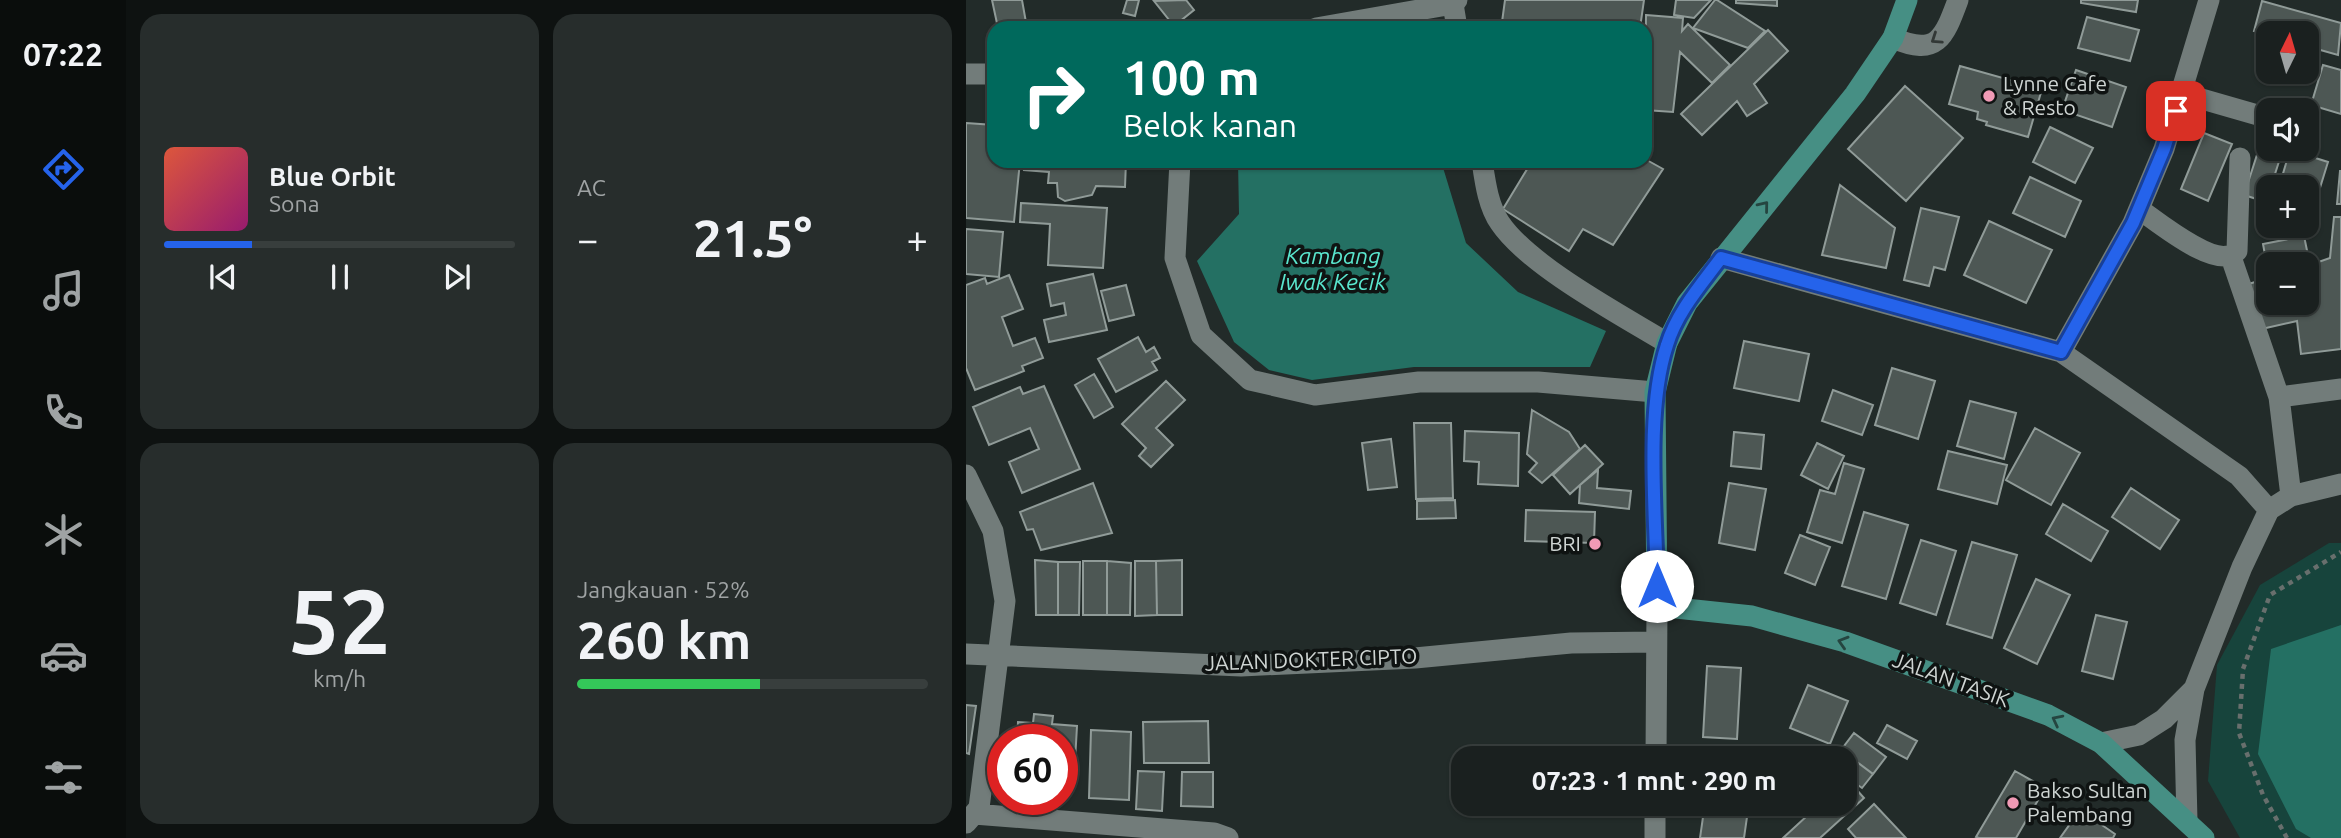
<!DOCTYPE html>
<html lang="id">
<meta charset="utf-8">
<style>
:root{--surface:#1a201f;--page:#272d2c;--text:#f1f3f6;--muted:#9fa3a4;--line:#383e3d;--accent:#2563eb}
body{margin:0;font-family:Ubuntu,sans-serif;background:var(--page);color:var(--text);height:100vh;display:flex;flex-direction:column;font-size:26px;white-space:nowrap}
*{box-sizing:border-box;margin:0}
p{font-size:23px;color:var(--muted)}
.icon{flex:none;width:38px;height:38px;fill:none;stroke:currentColor;stroke-width:2;stroke-linecap:round;stroke-linejoin:round}
.map{position:relative;flex:1;overflow:hidden}
.panel{display:flex;flex-direction:column;gap:14px;padding:14px;background:#0e1211;width:840px}
.panel>*{flex:none}
.top-card{position:absolute;left:21px;top:21px;width:665px;height:147px;border-radius:21px;box-shadow:0 2px 5px #0004,0 0 0 2px var(--line);background:#00695c;color:#fff;overflow:hidden}
.needle{width:46px;rotate:5deg}
.buttons{position:absolute;left:1290px;top:21px;display:grid;gap:14px}
.buttons a{display:grid;place-items:center;width:63px;height:63px;border-radius:14px;background:var(--surface);box-shadow:0 2px 5px #0004,0 0 0 2px var(--line);font-size:35px}
.speed{position:absolute;left:21px;top:724px;display:flex;gap:14px;font-size:35px;font-weight:700;text-align:center}
.speed>*{display:grid;place-content:center;width:91px;height:91px;border-radius:50%;background:var(--surface);box-shadow:0 2px 5px #0004,0 0 0 2px var(--line);line-height:1}
.speed .limit{border:10px solid #d22;background:#fff;color:#111}
.pin{position:absolute;display:grid;place-items:center;width:60px;height:60px;color:#fff;margin:-30px;border-radius:14px;box-shadow:0 4px 10px #0006}
.me{position:absolute;width:77px;margin:-38px;rotate:0deg;stroke-linejoin:round;filter:drop-shadow(0 0 5px #0008)}
.turn{display:flex;align-items:center;gap:24px;height:147px;padding:0 21px;font-size:32px}
.turn .icon{width:91px;height:91px;stroke-width:2.5}
.turn b{display:block;font-size:49px;line-height:60px}
.big{font-size:52px;font-weight:600;line-height:1.1}
.panel .widget{flex:1;display:flex;flex-direction:column;justify-content:center;gap:10px;min-width:0;padding:0 24px;border-radius:21px;background:var(--page)}
.panel .dial{align-items:center;gap:0}
.dial b{font-size:91px;line-height:1}
.song{display:flex;align-items:center;gap:21px}
.cover{width:84px;height:84px;border-radius:10px;background:linear-gradient(135deg,hsl(10 70% 55%),hsl(320 70% 35%))}
.played{height:7px;border-radius:4px;background:linear-gradient(90deg,var(--accent) 25%,var(--line) 25%)}
.keys{display:flex;justify-content:space-around;direction:ltr}
.heat{display:flex;justify-content:space-between;align-items:center;font-size:38px;direction:ltr}
.charge{height:10px;border-radius:5px;background:linear-gradient(90deg,#34c759 52%,var(--line) 0)}
.panel .tiles{flex:1;display:grid;gap:14px;grid-template-columns:repeat(2,1fr)}
.trip{position:absolute;left:485px;top:746px;width:406px;height:70px;border-radius:21px;background:var(--surface);box-shadow:0 2px 5px #0004,0 0 0 2px var(--line);font-weight:600;line-height:70px;text-align:center}
main{display:flex;flex:1;min-height:0}
.dock{display:flex;flex-direction:column;width:126px;justify-content:space-around;align-items:center;background:#0a0d0c;color:var(--muted)}
.dock .icon{width:49px;height:49px}
.dock .active{color:var(--accent)}
.dock b{font-size:32px;color:var(--text)}
.map>svg:first-child{display:block}
</style>
<main>
<nav class="dock">
<b>07:22</b>
<svg class="icon active" aria-label="directions" viewBox="0 0 24 24"><path d="M12 3l9 9-9 9-9-9zM9 14v-3h6M13 9l2 2-2 2"/></svg>
<svg class="icon" aria-label="music" viewBox="0 0 24 24"><path d="M9 18V5l10-2v13"/><circle cx="6" cy="18" r="3"/><circle cx="16" cy="16" r="3"/></svg>
<svg class="icon" aria-label="phone" viewBox="0 0 24 24"><path d="M5 4h4l2 5-3 2q2 4 5 5l2-3 5 2v4C11 20 4 13 5 4z"/></svg>
<svg class="icon" aria-label="climate" viewBox="0 0 24 24"><path d="M12 3v18M4 7l16 10M4 17L20 7"/></svg>
<svg class="icon" aria-label="car" viewBox="0 0 24 24"><path d="M5 17H2v-5l4-1 3-4h7l3 4 3 1v5h-3M9 17h6M6 11h13"/><circle cx="7" cy="17" r="2"/><circle cx="17" cy="17" r="2"/></svg>
<svg class="icon" aria-label="filters" viewBox="0 0 24 24"><path d="M4 7h16M4 17h16"/><circle cx="9" cy="7" r="2"/><circle cx="15" cy="17" r="2"/></svg>
</nav>
<section class="panel">
<div class="tiles">
<div class="widget">
<div class="song"><i class="cover"></i><div><b>Blue Orbit</b><p>Sona</p></div></div>
<div class="played"></div>
<div class="keys"><svg class="icon" aria-label="previous" viewBox="0 0 24 24"><path d="M18 5L8 12l10 7zM5 5v14"/></svg><svg class="icon" aria-label="pause" viewBox="0 0 24 24"><path d="M8 5v14M16 5v14"/></svg><svg class="icon" aria-label="next" viewBox="0 0 24 24"><path d="M6 5l10 7-10 7zM19 5v14"/></svg></div>
</div>
<div class="widget"><p>AC</p>
<div class="heat"><a>−</a><b class="big">21.5°</b><a>+</a></div>
</div>
<div class="widget dial"><b>52</b><p>km/h</p></div>
<div class="widget"><p>Jangkauan · 52%</p><b class="big">260 km</b><div class="charge"></div></div>
</div>
</section>
<div class="map">
<svg width="1375" height="838" viewBox="0 0 1375 838">
<rect width="100%" height="100%" fill="#222b29"/>
<path fill="#17443c" d="M1363 543H1375V838H1274L1242 781 1251 665 1294 585Z"/>
<path fill="#247063" d="M272 161H475L500 243 552 292 640 331 624 367H448L346 380 303 370 268 342 231 261 273 214Z
M1375 625V838H1345L1330 829 1292 754 1305 649Z"/>
<path fill="#4d5754" stroke="#909b98" stroke-width="2" d="M26 0H56L61 28H32Z
M161 0H173L169 16 157 13Z
M220 0 228 10 208 26 188 1Z
M539 0H678L674 28H577L536 22Z
M710 0H745L728 18 708 15Z
M749 0H751L799 31 782 48 727 28Z
M770 0H811V6L770 3Z
M1115 0H1172L1170 12 1115 3Z
M1296 1 1375 23 1372 55 1340 46V33L1302 35 1288 31Z
M680 15 717 18 716 31 722 24 764 65 746 83 714 52 707 112 679 110Z
M1121 17 1173 30 1164 61 1112 48Z
M802 30 822 51 788 84 801 103 781 116 771 101 736 135 715 114Z
M1357 65 1375 70V114L1345 105Z
M994 66 1076 89 1062 137 1020 125 1021 122 1011 119 1012 112 983 104Z
M1110 70 1160 87 1146 127 1096 110Z
M939 86 997 138 940 201 882 149Z
M0 123 28 125V161H54L48 222 0 218Z
M1084 127 1127 148 1109 183 1067 162Z
M1299 130 1302 131V149H1317L1300 202 1278 195Z
M1238 133 1266 144 1242 201 1215 189Z
M1324 150 1362 162 1349 204 1340 201V187H1313Z
M679 159 697 169 647 245 617 229 603 251 537 209 566 161Z
M59 161H160L159 187 130 186 126 195 99 201 92 197 91 183H82L83 172 58 170Z
M1374 171H1375V204H1371Z
M1064 177 1115 201 1099 237 1047 213Z
M874 185 929 228 920 268 856 255Z
M55 203 141 208 137 268 82 265 84 224 54 222Z
M955 208 993 217 979 270 968 267 963 286 938 280Z
M1368 217H1375V349L1335 354 1331 321 1291 330 1276 286 1302 278V303H1340V264H1302V271L1297 244 1338 236 1344 265 1364 258Z
M1023 221 1086 250 1060 303 998 275Z
M0 229 37 232 33 277 0 274Z
M127 274 141 330 83 342 78 320 100 315 98 303 85 306 81 284Z
M43 275 57 309 36 317 47 346 69 338 77 358 56 366 58 371 9 390 0 368V285L19 278 21 284Z
M160 285 168 315 143 321 135 291Z
M172 337 180 352 188 347 194 358 186 362 191 370 150 392 132 359Z
M778 341 843 354 833 401 768 388Z
M926 368 969 381 952 439 909 425Z
M128 374 147 407 128 418 109 385Z
M200 381 219 400 190 428 207 445 185 467 173 456 180 448 156 424Z
M78 386 114 469 56 493 43 462 73 449 64 428 23 445 7 407 54 387 57 394Z
M867 390 907 405 896 435 856 421Z
M1004 401 1050 413 1038 459 991 446Z
M566 410 603 432 614 449 576 483 563 472 571 463 561 454Z
M448 423H485L487 498 450 499Z
M1069 428 1114 453 1085 505 1040 480Z
M499 431 553 433 552 486 512 484 513 462 498 461Z
M768 432 798 435 795 469 765 466Z
M425 439 431 487 402 490 396 443Z
M851 443 878 456 862 489 835 475Z
M619 445 637 464 604 494 587 475Z
M982 451 1041 465 1031 504 972 489Z
M878 463 898 469 876 543 841 532 854 490 869 494Z
M632 470 631 488 665 491 663 509 613 503 614 485Z
M127 483 146 533 75 550 67 529 61 530 54 512Z
M763 483 800 489 789 550 753 543Z
M1165 488 1213 520 1194 549 1146 517Z
M489 500 490 518 451 519V501Z
M1097 504 1142 531 1125 561 1080 534Z
M560 510 629 512 628 543 559 541Z
M898 512 942 525 920 599 876 586Z
M834 535 864 547 849 585 819 573Z
M955 540 990 551 970 615 934 603Z
M1006 542 1051 555 1026 638 981 624Z
M69 560 92 562V615H70Z
M216 560V615H191L190 561Z
M117 561H141V615H117Z
M141 561 165 563 164 615H141Z
M169 561H190L191 615 169 616Z
M92 562H114L113 615H92Z
M1070 579 1104 595 1071 664 1038 648Z
M1130 615 1161 622 1147 679 1116 671Z
M741 666 775 668 771 739 737 737Z
M842 685 882 701 864 744 824 728Z
M0 705 10 706 3 754 0 753Z
M68 714 87 716 86 724 111 726 108 779 96 778V740H51L52 722 67 723Z
M242 721 243 763H178L177 722Z
M921 725 951 741 941 759 911 743Z
M125 730 165 732 163 800 123 798Z
M888 733 920 757 907 774 875 750Z
M875 750 907 774 896 788 878 775V758H868Z
M172 771 198 772 196 811 170 809Z
M1049 771 1079 788 1050 838H1013L1010 837Z
M216 772H247V807L215 806Z
M881 779 898 798 854 838H817L855 803H878V782Z
M739 803H783L778 838H734Z
M908 804 940 838H890L882 829Z
M1114 810 1149 834 1147 838H1094Z"/>
<g fill="none" stroke-linecap="round" stroke-linejoin="round">
<path stroke="#686f6d" stroke-width="4.5" stroke-dasharray="5 5" stroke-linecap="butt" d="M1321 838 1297 795 1273 733 1277 669 1304 595 1375 552"/>
<path stroke="#727c7a" stroke-width="21" d="M487 4 491 28
M350 28 487 4 491 0
M927 38C971 57 978 38 992 0
M0 74H28
M1215 93 1302 118
M1340 130H1343
M214 161 209 258 235 335 284 380 349 395 453 382H572L689 392
M516 161C519 181 522 206 534 223 563 266 655 315 701 343
M1173 209C1192 222 1252 272 1271 251L1274 158
M1265 257 1313 397
M755 258 1095 352 1273 476 1303 510
M1095 352 1167 223 1198 149 1243 0
M0 475 27 531 39 601 13 808 0 823
M1325 496 1313 397 1375 389
M0 654 275 666 449 658 605 643 690 642
M1135 743 1173 735 1198 719 1228 689 1276 567 1303 510 1325 496 1375 484
M690 758 691 606
M8 814 248 833 262 838
M1221 821 1219 740 1228 689
M689 838V803"/>
<path stroke="#468f84" stroke-width="21" d="M941 0 927 38 889 94 721 303 701 343 689 392 691 606 786 616 879 642 1082 715 1135 743 1238 838"/>
</g>
<defs><path id="oneway-chevron" d="M-2-3.5L2.5 0L-2 3.5" fill="none" stroke-width="1.6" stroke-linecap="round" stroke-linejoin="round" transform="scale(1.75)"/></defs>
<use stroke="#323836" href="#oneway-chevron" transform="translate(970 39) rotate(146)"/>
<g stroke="#254540">
<use href="#oneway-chevron" transform="translate(798 206) rotate(-51)"/>
<use href="#oneway-chevron" transform="translate(877 642) rotate(-163)"/>
<use href="#oneway-chevron" transform="translate(1091 720) rotate(-153)"/>
</g>
<g fill="none" stroke-linecap="round" stroke-linejoin="round">
<g stroke="#184099" stroke-width="18">
<path id="route" d="M691 586C690 514 679 411 701 345 711 312 735 285 755 258L1095 352 1167 223 1198 149 1210 111"/>
</g>
<use href="#route" stroke="#2563eb" stroke-width="12"/>
</g>
<g fill="#f09ab5" stroke="#0f1312" stroke-width="2.5">
<circle cx="1023" cy="96" r="7"/>
<circle cx="629" cy="544" r="7"/>
<circle cx="1047" cy="803" r="7"/>
</g>
<g text-anchor="middle" stroke-width="7" stroke-linejoin="round" paint-order="stroke">
<g font-size="21" fill="#cfd5d3" stroke="#0f1312" text-anchor="start">
<text x="1037" y="91">Lynne Cafe<tspan x="1037" dy="24">&amp; Resto</tspan></text>
<text x="615" y="551" text-anchor="end">BRI</text>
<text x="1061" y="798">Bakso Sultan<tspan x="1061" dy="24">Palembang</tspan></text>
</g>
<g font-size="21" fill="#cfd5d3" stroke="#0f1312">
<text transform="translate(345 660) rotate(-2)" y="7">JALAN DOKTER CIPTO</text>
<text transform="translate(985 680) rotate(20)" y="7">JALAN TASIK</text>
</g>
<g font-size="23" font-style="italic" fill="#5ae6ce" stroke="#0f1312">
<text x="367" y="264">Kambang<tspan x="367" dy="26">Iwak Kecik</tspan></text>
</g>
</g>
</svg>
<div class="buttons">
<a><svg class="needle" viewBox="-14 -14 28 28"><path d="M0-13l5 13h-10z" fill="#e53935"/><path d="M0 13l5-13h-10z" fill="#9fa3a4"/></svg></a>
<a><svg class="icon" aria-label="sound" viewBox="0 0 24 24"><path d="M4 9h4l5-4v14l-5-4H4zM17 9q2 3 0 6"/></svg></a>
<a>+</a>
<a>−</a>
</div>
<div class="speed"><div class="limit">60</div></div>
<div class="pin" style="left:1210px;top:111px;background:#d93025"><svg class="icon" aria-label="arrive" viewBox="0 0 24 24"><path d="M6 21V4h12l-3 4 3 4H6"/></svg></div>
<svg class="me" style="left:691px;top:586px" viewBox="-20 -20 40 40"><circle r="19" fill="#fff"/><path d="M0-13L10 11 0 6-10 11z" fill="#2563eb"/></svg>
<div class="trip">07:23 · 1 mnt · 290 m</div>
<div class="top-card">
<div class="turn"><svg class="icon" aria-label="right" viewBox="0 0 24 24"><path d="M7 20v-9h11M14 6l5 5-5 5"/></svg><div><b>100 m</b>Belok kanan</div></div>
</div>
</div>
</main>
